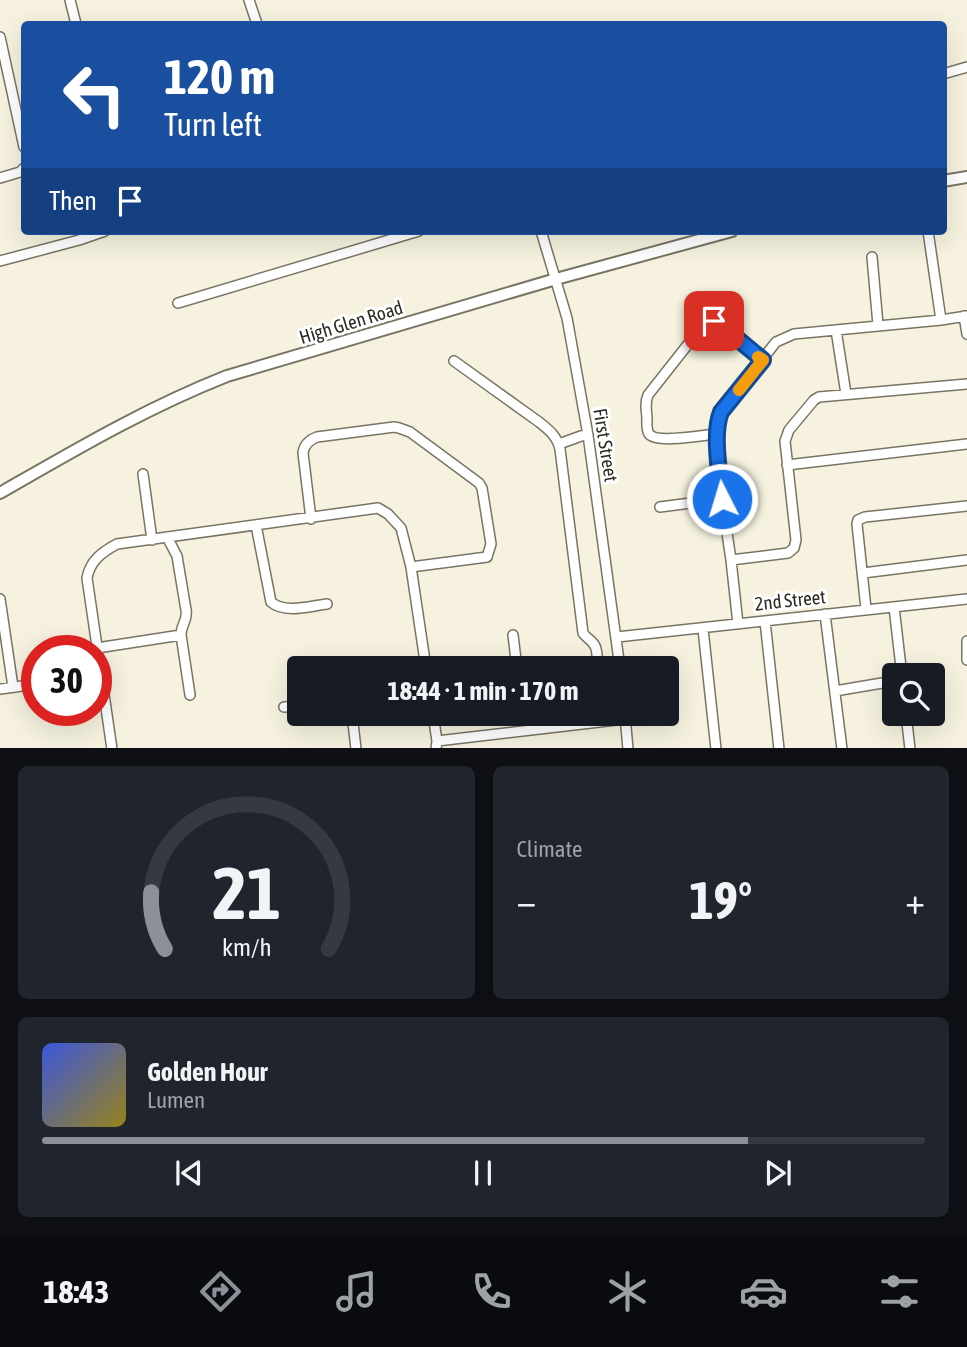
<!DOCTYPE html>
<meta charset="utf-8">
<style>
:root{--surface:#171b24;--page:#20242c;--text:#f1f3f6;--muted:#9ea1a6;--line:#363941;--accent:#8c9099}
body{margin:0;font-family:"Asap Condensed",sans-serif;background:var(--page);color:var(--text);height:100vh;display:flex;flex-direction:column;font-size:26px;white-space:nowrap}
*{box-sizing:border-box;margin:0}
p{font-size:23px;color:var(--muted)}
.icon{flex:none;width:38px;height:38px;fill:none;stroke:currentColor;stroke-width:2;stroke-linecap:round;stroke-linejoin:round}
.map{position:relative;height:748px;overflow:hidden}
.side{display:flex;flex-direction:column;gap:18px;padding:18px;background:#0d0f14;flex:1}
.side>*{flex:none}
.hud{position:absolute;left:21px;top:21px;width:926px;height:214px;border-radius:7px;box-shadow:0 7px 28px #0002;background:#1a4fa0;color:#fff;overflow:hidden}
.controls{position:absolute;left:882px;top:663px;display:grid;gap:14px}
.controls a{display:grid;place-items:center;width:63px;height:63px;border-radius:7px;background:var(--surface);box-shadow:0 7px 28px #0002;font-size:35px}
.speed{position:absolute;left:21px;top:635px;display:flex;gap:14px;font-size:35px;font-weight:700;text-align:center}
.speed>*{display:grid;place-content:center;width:91px;height:91px;border-radius:50%;background:var(--surface);box-shadow:0 7px 28px #0002;line-height:1}
.speed .limit{border:10px solid #d22;background:#fff;color:#111}
.pin{position:absolute;display:grid;place-items:center;width:60px;height:60px;color:#fff;margin:-30px;border-radius:14px;box-shadow:0 4px 10px #0006}
.me{position:absolute;width:77px;margin:-38px;rotate:355deg;stroke-linejoin:round;filter:drop-shadow(0 0 5px #0008)}
.turn{display:flex;align-items:center;gap:24px;height:147px;padding:0 28px;font-size:32px}
.turn .icon{width:91px;height:91px;stroke-width:2.5}
.turn b{display:block;font-size:49px;line-height:60px}
.then{display:flex;align-items:center;height:66px;padding:0 28px;background:#0003;gap:14px;font-size:26px}
.big{font-size:52px;font-weight:700;line-height:1.1}
.side .tile{flex:1;display:flex;flex-direction:column;justify-content:center;gap:10px;min-width:0;padding:0 24px;border-radius:10px;background:var(--page)}
.side .dial{align-items:center;gap:0}
.dial svg{height:182px;overflow:visible;fill:none;stroke:var(--line);stroke-width:7;stroke-linecap:round;text-anchor:middle}
.dial text{fill:var(--text);stroke:none}
.song{display:flex;align-items:center;gap:21px}
.cover{width:84px;height:84px;border-radius:10px;background:linear-gradient(135deg,hsl(230 70% 55%),hsl(50 70% 35%))}
.played{height:7px;border-radius:4px;background:linear-gradient(90deg,var(--accent) 80%,var(--line) 80%)}
.keys{display:flex;justify-content:space-around;direction:ltr}
.heat{display:flex;justify-content:space-between;align-items:center;font-size:38px;direction:ltr}
.side .tiles{flex:1;display:grid;gap:18px;grid-template-columns:1fr 1fr}
.tile:last-child{grid-column:span 2}
.trip{position:absolute;left:287px;top:656px;width:392px;height:70px;border-radius:7px;background:var(--surface);box-shadow:0 7px 28px #0002;font-weight:700;line-height:70px;text-align:center}
.tab-bar{display:flex;height:112px;justify-content:space-around;align-items:center;background:#090b0e;color:var(--muted)}
.tab-bar .icon{width:49px;height:49px}
.tab-bar .selected{color:var(--accent)}
.tab-bar b{font-size:32px;color:var(--text)}
.map>svg:first-child{display:block}
</style>
<div class="map">
<svg width="967" height="749" viewBox="0 0 967 749">
<rect width="100%" height="100%" fill="#f6f2df"/>
<g fill="none" stroke-linecap="round" stroke-linejoin="round">
<g stroke="#797564" stroke-width="12">
<path id="minor" d="M70 0 76 24
M249 0 257 24
M0 37 24 147
M943 74 967 67
M0 178 20 172 24 168
M541 231 567 318 588 435 620 668
M928 231 941 320
M872 257 878 325
M0 261 79 240 105 231
M178 303 419 231
M964 316 967 334
M836 330 846 394
M454 361 539 422C549 430 557 436 560 449L583 633C586 638 592 640 595 646 598 652 597 662 598 668
M716 434C704 435 657 444 649 434 646 429 647 422 647 417 646 409 645 402 648 395L704 324 716 321 763 360
M559 444 581 436 588 435
M787 465 967 444
M143 474 152 540
M660 507 722 499
M311 519 303 453C304 445 309 440 317 437L394 427 399 428 410 432 479 483 482 488 491 544 487 557 411 567
M256 525 271 602C285 614 310 606 327 604
M167 537 177 556 186 610C188 621 181 624 181 635L190 695
M731 560 788 553 794 548 796 540 785 441 789 430 814 400 819 397 967 384
M863 573 967 560
M0 599 13 687
M894 607 902 676
M866 609 857 524 858 520 865 517 967 506
M825 614 842 749
M765 621 779 749
M738 624 731 560 722 499 716 434 717 420 721 412 776 342 794 334 941 320 967 316
M703 629 716 749
M513 635 517 668
M617 637 967 599
M967 641V660
M97 648 181 635
M0 689 37 684
M835 691 894 681
M284 707 299 706
M352 714 356 749
M433 714 437 741 436 749
M906 714 910 749
M625 716 628 749
M437 741 625 719
M112 749 87 578C90 561 102 552 117 544L378 508 388 514 401 528 411 567 426 668"/>
</g>
<g stroke="#797564" stroke-width="14">
<path id="major" d="M943 181 967 177
M0 493C75 450 146 408 227 376L556 279 732 231"/>
</g>
<use href="#minor" stroke="#fff" stroke-width="9"/>
<use href="#major" stroke="#fff" stroke-width="10"/>
</g>
<g fill="none" stroke-linecap="round" stroke-linejoin="round">
<g stroke="#114b97" stroke-width="18">
<path id="route" d="M714 321H716L763 360 721 412C712 434 720 475 722 499"/>
</g>
<use href="#route" stroke="#1a73e8" stroke-width="12"/>
<path stroke="#f59e0b" stroke-width="12" d="M739 390 763 360 758 357"/>
</g>
<g text-anchor="middle" stroke-width="6" stroke-linejoin="round" paint-order="stroke">
<g font-size="19" fill="#2b2922" stroke="#fff">
<text transform="translate(351 322) rotate(-17)" y="7">High Glen Road</text>
<text transform="translate(606 445) rotate(81)" y="7">First Street</text>
<text transform="translate(790 600) rotate(-6)" y="7">2nd Street</text>
</g>
</g>
</svg>
<div class="controls">
<a><svg class="icon" aria-label="search" viewBox="0 0 24 24"><circle cx="10" cy="10" r="6"/><path d="M15 15l6 6"/></svg></a>
</div>
<div class="speed"><div class="limit">30</div></div>
<div class="pin" style="left:714px;top:321px;background:#d93025"><svg class="icon" aria-label="arrive" viewBox="0 0 24 24"><path d="M6 21V4h12l-3 4 3 4H6"/></svg></div>
<svg class="me" style="left:722px;top:499px" viewBox="-20 -20 40 40"><circle r="17" fill="#1a73e8" stroke="#fff" stroke-width="3"/><path d="M0-11L8 9 0 5-8 9z" fill="#fff"/></svg>
<div class="trip">18:44 · 1 min · 170 m</div>
<div class="hud">
<div class="turn"><svg class="icon" aria-label="left" viewBox="0 0 24 24"><path d="M17 20v-9H6M10 6l-5 5 5 5"/></svg><div><b>120 m</b>Turn left</div></div>
<div class="then">Then<svg class="icon" aria-label="arrive" viewBox="0 0 24 24"><path d="M6 21V4h12l-3 4 3 4H6"/></svg></div>
</div>
</div>
<section class="side">
<div class="tiles">
<div class="tile dial"><svg viewBox="0 0 100 80">
<path d="M14 69A42 42 0 1 1 86 69"/>
<path d="M14 69A42 42 0 0 1 8 44" stroke="#8c9099"/>
<text x="50" y="56" font-size="32" font-weight="700">21</text>
<text x="50" y="72" font-size="11">km/h</text>
</svg></div>
<div class="tile"><p>Climate</p>
<div class="heat"><a>−</a><b class="big">19°</b><a>+</a></div>
</div>
<div class="tile">
<div class="song"><i class="cover"></i><div><b>Golden Hour</b><p>Lumen</p></div></div>
<div class="played"></div>
<div class="keys"><svg class="icon" aria-label="previous" viewBox="0 0 24 24"><path d="M18 5L8 12l10 7zM5 5v14"/></svg><svg class="icon" aria-label="pause" viewBox="0 0 24 24"><path d="M8 5v14M16 5v14"/></svg><svg class="icon" aria-label="next" viewBox="0 0 24 24"><path d="M6 5l10 7-10 7zM19 5v14"/></svg></div>
</div>
</div>
</section>
<nav class="tab-bar">
<b>18:43</b>
<svg class="icon selected" aria-label="directions" viewBox="0 0 24 24"><path d="M12 3l9 9-9 9-9-9zM9 14v-3h6M13 9l2 2-2 2"/></svg>
<svg class="icon" aria-label="music" viewBox="0 0 24 24"><path d="M9 18V5l10-2v13"/><circle cx="6" cy="18" r="3"/><circle cx="16" cy="16" r="3"/></svg>
<svg class="icon" aria-label="phone" viewBox="0 0 24 24"><path d="M5 4h4l2 5-3 2q2 4 5 5l2-3 5 2v4C11 20 4 13 5 4z"/></svg>
<svg class="icon" aria-label="climate" viewBox="0 0 24 24"><path d="M12 3v18M4 7l16 10M4 17L20 7"/></svg>
<svg class="icon" aria-label="car" viewBox="0 0 24 24"><path d="M5 17H2v-5l4-1 3-4h7l3 4 3 1v5h-3M9 17h6M6 11h13"/><circle cx="7" cy="17" r="2"/><circle cx="17" cy="17" r="2"/></svg>
<svg class="icon" aria-label="filters" viewBox="0 0 24 24"><path d="M4 7h16M4 17h16"/><circle cx="9" cy="7" r="2"/><circle cx="15" cy="17" r="2"/></svg>
</nav>
